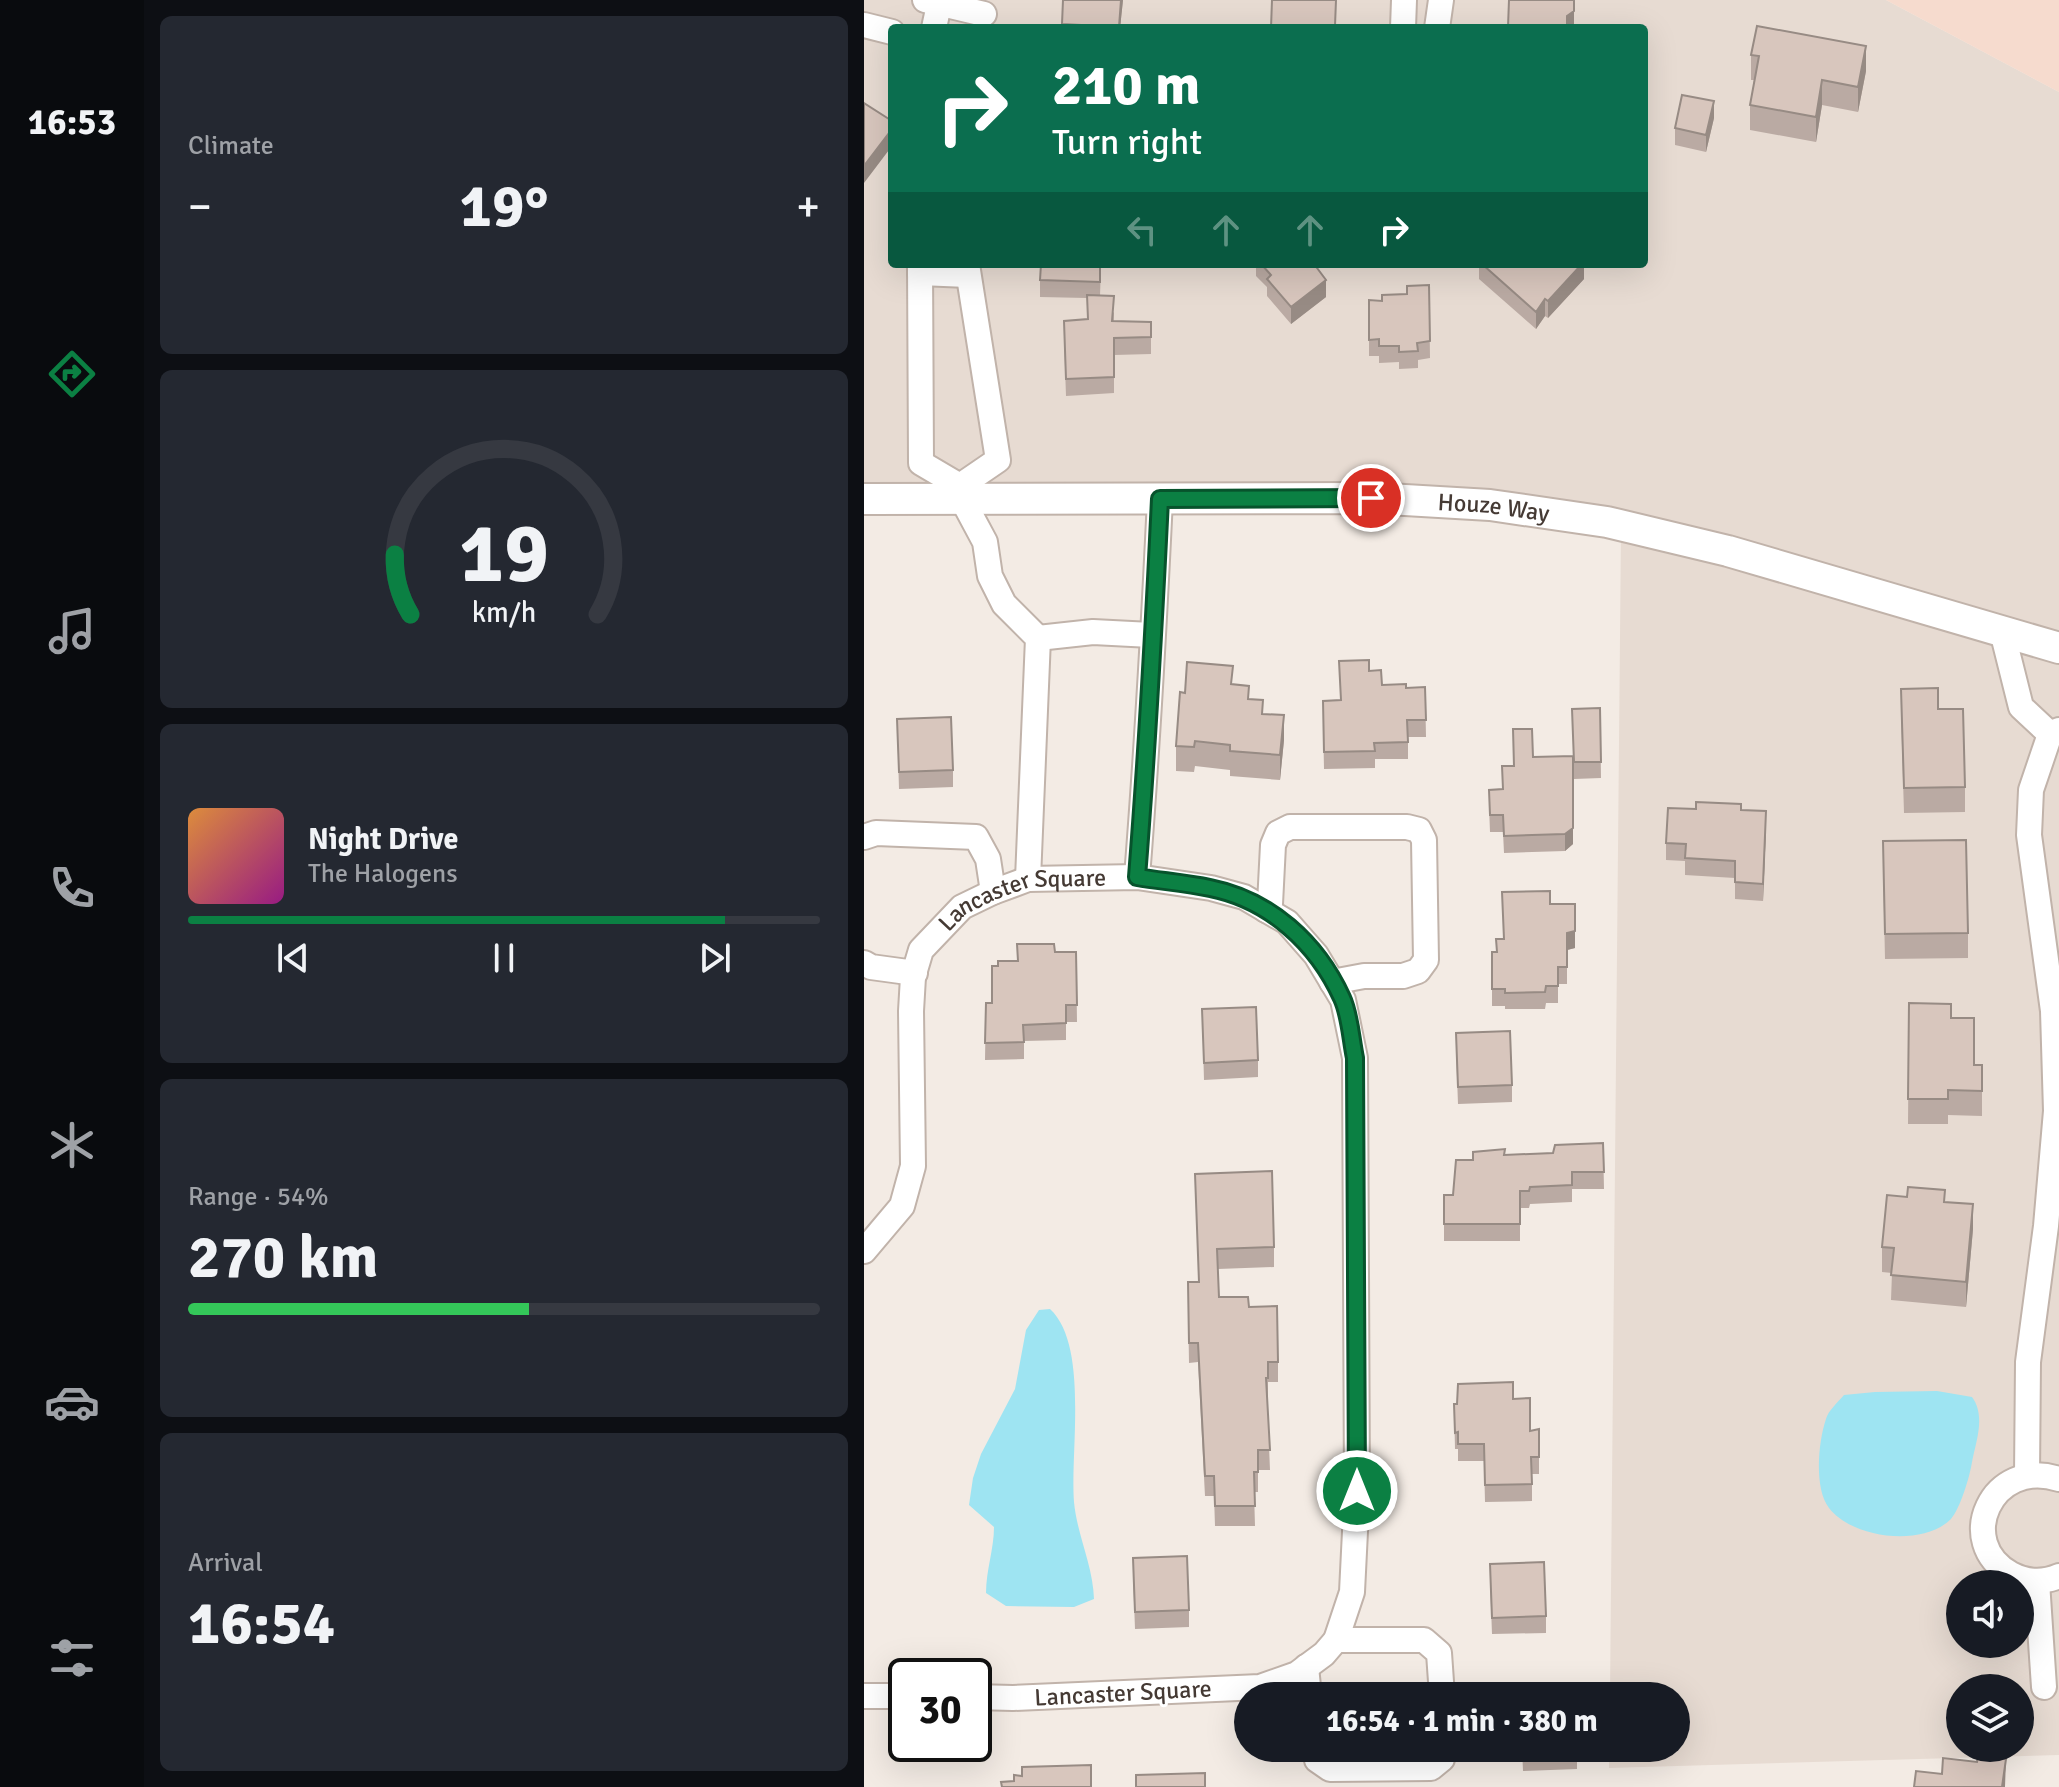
<!DOCTYPE html>
<meta charset="utf-8">
<style>
:root{--surface:#171b24;--page:#242831;--text:#f1f3f6;--muted:#9ea1a6;--line:#363941;--accent:#0b8043}
body{margin:0;font-family:Signika,sans-serif;background:var(--page);color:var(--text);height:100vh;display:flex;flex-direction:column;font-size:30px;white-space:nowrap}
*{box-sizing:border-box;margin:0}
p{font-size:26px;color:var(--muted)}
.icon{flex:none;width:44px;height:44px;fill:none;stroke:currentColor;stroke-width:2;stroke-linecap:round;stroke-linejoin:round}
.map{position:relative;flex:1;overflow:hidden}
.sheet{display:flex;flex-direction:column;gap:16px;padding:16px;background:#0d0f14;width:720px}
.sheet>*{flex:none}
.hud{position:absolute;left:24px;top:24px;width:760px;height:244px;border-radius:8px;box-shadow:0 8px 32px #0002;background:#0b6e4f;color:#fff;overflow:hidden}
.tools{position:absolute;left:1082px;top:1570px;display:grid;gap:16px}
.tools a{display:grid;place-items:center;width:88px;height:88px;border-radius:50%;background:var(--surface);box-shadow:0 8px 32px #0002;font-size:40px}
.speed{position:absolute;left:24px;top:1658px;display:flex;gap:16px;font-size:40px;font-weight:700;text-align:center}
.speed>*{display:grid;place-content:center;width:104px;height:104px;border-radius:50%;background:var(--surface);box-shadow:0 8px 32px #0002;line-height:1}
.speed .limit{border:4px solid #111;border-radius:12px;background:#fff;color:#111}
.pin{position:absolute;display:grid;place-items:center;width:68px;height:68px;color:#fff;margin:-34px;border:4px solid #fff;border-radius:50%;box-shadow:0 2px 8px #0007}
.me{position:absolute;width:88px;margin:-44px;rotate:0deg;stroke-linejoin:round;filter:drop-shadow(0 0 6px #0008)}
.turn{display:flex;align-items:center;gap:28px;height:168px;padding:0 32px;font-size:36px}
.turn .icon{width:104px;height:104px;stroke-width:2.5}
.turn b{display:block;font-size:56px;line-height:68px}
.lanes{display:flex;align-items:center;height:76px;padding:0 32px;background:#0003;justify-content:center;gap:40px;direction:ltr}
.lanes .off{opacity:.35}
.big{font-size:60px;font-weight:700;line-height:1.1}
.sheet .tile{flex:1;display:flex;flex-direction:column;justify-content:center;gap:12px;min-width:0;padding:0 28px;border-radius:12px;background:var(--page)}
.sheet .dial{align-items:center;gap:0}
.dial svg{height:208px;overflow:visible;fill:none;stroke:var(--line);stroke-width:7;stroke-linecap:round;text-anchor:middle}
.dial text{fill:var(--text);stroke:none}
.song{display:flex;align-items:center;gap:24px}
.cover{width:96px;height:96px;border-radius:12px;background:linear-gradient(135deg,hsl(30 70% 55%),hsl(310 70% 35%))}
.played{height:8px;border-radius:4px;background:linear-gradient(90deg,var(--accent) 85%,var(--line) 85%)}
.keys{display:flex;justify-content:space-around;direction:ltr}
.heat{display:flex;justify-content:space-between;align-items:center;font-size:44px;direction:ltr}
.charge{height:12px;border-radius:6px;background:linear-gradient(90deg,#34c759 54%,var(--line) 0)}
.trip{position:absolute;left:370px;top:1682px;width:456px;height:80px;border-radius:40px;background:var(--surface);box-shadow:0 8px 32px #0002;font-weight:700;line-height:80px;text-align:center}
main{display:flex;flex:1;min-height:0}
.tabs{display:flex;flex-direction:column;width:144px;justify-content:space-around;align-items:center;background:#090b0e;color:var(--muted)}
.tabs .icon{width:56px;height:56px}
.tabs .current{color:var(--accent)}
.tabs b{font-size:36px;color:var(--text)}
.map>svg:first-child{display:block}
</style>
<main>
<nav class="tabs">
<b>16:53</b>
<svg class="icon current" aria-label="directions" viewBox="0 0 24 24"><path d="M12 3l9 9-9 9-9-9zM9 14v-3h6M13 9l2 2-2 2"/></svg>
<svg class="icon" aria-label="music" viewBox="0 0 24 24"><path d="M9 18V5l10-2v13"/><circle cx="6" cy="18" r="3"/><circle cx="16" cy="16" r="3"/></svg>
<svg class="icon" aria-label="phone" viewBox="0 0 24 24"><path d="M5 4h4l2 5-3 2q2 4 5 5l2-3 5 2v4C11 20 4 13 5 4z"/></svg>
<svg class="icon" aria-label="climate" viewBox="0 0 24 24"><path d="M12 3v18M4 7l16 10M4 17L20 7"/></svg>
<svg class="icon" aria-label="car" viewBox="0 0 24 24"><path d="M5 17H2v-5l4-1 3-4h7l3 4 3 1v5h-3M9 17h6M6 11h13"/><circle cx="7" cy="17" r="2"/><circle cx="17" cy="17" r="2"/></svg>
<svg class="icon" aria-label="filters" viewBox="0 0 24 24"><path d="M4 7h16M4 17h16"/><circle cx="9" cy="7" r="2"/><circle cx="15" cy="17" r="2"/></svg>
</nav>
<section class="sheet">
<div class="tile"><p>Climate</p>
<div class="heat"><a>−</a><b class="big">19°</b><a>+</a></div>
</div>
<div class="tile dial"><svg viewBox="0 0 100 80">
<path d="M14 69A42 42 0 1 1 86 69"/>
<path d="M14 69A42 42 0 0 1 8 46" stroke="#0b8043"/>
<text x="50" y="56" font-size="32" font-weight="700">19</text>
<text x="50" y="72" font-size="11">km/h</text>
</svg></div>
<div class="tile">
<div class="song"><i class="cover"></i><div><b>Night Drive</b><p>The Halogens</p></div></div>
<div class="played"></div>
<div class="keys"><svg class="icon" aria-label="previous" viewBox="0 0 24 24"><path d="M18 5L8 12l10 7zM5 5v14"/></svg><svg class="icon" aria-label="pause" viewBox="0 0 24 24"><path d="M8 5v14M16 5v14"/></svg><svg class="icon" aria-label="next" viewBox="0 0 24 24"><path d="M6 5l10 7-10 7zM19 5v14"/></svg></div>
</div>
<div class="tile"><p>Range · 54%</p><b class="big">270 km</b><div class="charge"></div></div>
<div class="tile"><p>Arrival</p><b class="big">16:54</b></div>
</section>
<div class="map">
<svg width="1195" height="1787" viewBox="0 0 1195 1787">
<rect width="100%" height="100%" fill="#f3ebe4"/>
<path fill="#e7dbd2" fill-rule="evenodd" d="M0 0H1022L1195 92V1755L745 1768V1748H812V1696H746L757 531 626 505 0 499ZM28 28H780V264H28ZM1096 1584H1156V1644H1096ZM1096 1688H1156V1748H1096Z"/>
<path fill="#f6dbce" d="M1022 0H1195V92Z"/>
<path fill="#9ee4f2" d="M186 1309C225 1345 206 1451 210 1502 213 1535 229 1565 230 1599L210 1607 142 1606 122 1593C122 1570 130 1549 130 1527L105 1505 109 1478 117 1454 151 1389 162 1330 175 1310Z
M1073 1391 1108 1397C1122 1416 1112 1441 1108 1462 1106 1476 1096 1509 1087 1519 1059 1547 989 1539 965 1508 950 1489 954 1442 962 1419 964 1411 974 1402 980 1395L1011 1392Z"/>
<g fill="none" stroke-linecap="round" stroke-linejoin="round">
<g stroke="#c1b3aa" stroke-width="28">
<g id="minor">
<path d="M61 0 120 14"/>
<path d="M0 25 28 32"/>
<path d="M70 28 76 0"/>
<path d="M539 28 540 0"/>
<path d="M573 28 577 0"/>
<path d="M56 264 57 463 96 486"/>
<path d="M56 273 104 275"/>
<path d="M96 486 98 499 121 542 126 576 140 604 174 638 164 879"/>
<path d="M96 486 134 460 103 264"/>
<path d="M1138 631 1157 707 1186 734 1195 730"/>
<path d="M174 638 229 632 287 635"/>
<path d="M0 837 12 833 112 837 124 859 129 892"/>
<path d="M273 877C283 751 290 625 296 499"/>
<path d="M402 910 406 904 409 845 414 833 426 827H543L555 830 560 840 562 960 554 971 539 976H500L468 982"/>
<path d="M0 963 7 967 51 973"/>
<path id="s1" d="M0 1251 38 1206 49 1166 47 1011 49 977 57 950 98 907 129 892 164 879 273 877 347 888 380 897 423 922 452 955 479 1000 491 1058 493 1491 488 1592 472 1640 460 1654 433 1674 396 1687 149 1698 110 1697"/>
<path d="M1163 1475 1164 1362 1182 1226 1192 1111 1189 1011 1165 835 1167 790 1186 734"/>
<path d="M1195 1479C1127 1457 1090 1543 1147 1574 1162 1582 1179 1583 1195 1576"/>
<path d="M1173 1582 1180 1687"/>
<path d="M472 1640H560L575 1653 578 1696"/>
<path d="M442 1667 445 1696"/>
<path d="M0 1696H42"/>
<path d="M451 1748 453 1760 466 1769 567 1768 578 1759 580 1748"/>
</g>
</g>
<g stroke="#c1b3aa" stroke-width="34">
<g id="tertiary">
<path id="s2" d="M0 499 507 498 626 505 743 522 864 551 1195 648"/>
</g>
</g>
<use href="#minor" stroke="#fff" stroke-width="24"/>
<use href="#tertiary" stroke="#fff" stroke-width="30"/>
</g>
<path fill="#baaaa3" d="M199 0H259L256 28H198Z
M887 55 1002 71 994 112 958 105 952 142 886 130V105L890 80H887Z
M850 118 842 152 811 145V128Z
M237 264 236 296 250 313V321L287 322V354L250 355V393L202 396 200 338 223 319V298L176 297V280Z
M392 264H450L462 297 427 324 403 296V287L392 276Z
M615 264H720V279L684 318 681 316 672 329 615 279Z
M565 285 566 358 554 360V368L535 369V362L515 363V356H505V300L518 301 543 294Z
M505 671 518 685 542 688 561 687 562 737H544V759H511V768L460 769 459 718Z
M369 685 399 714 420 740 416 780 366 776V770L331 766 330 772 312 771V746L321 693Z
M736 708 737 778 710 779 709 761V844L701 851 640 853 639 832H626L625 806 639 789 669 757 709 756Z
M1074 709 1101 787V812L1040 813 1037 714Z
M33 719 89 770V787L35 789Z
M877 810 902 828 899 901 871 899V878L821 875V861L802 860V843Z
M1019 866 1104 933V958L1021 959Z
M686 904 711 948 703 950V984H694V1003H682L681 1009H641V1006H628V952H632L639 939Z
M191 952H212L213 1022H202V1040L160 1041V1059L121 1060 122 1003H128L134 966Z
M1045 1003 1087 1018 1110 1065H1118V1116L1084 1115V1124H1044Z
M338 1009 394 1060V1077L340 1080Z
M592 1050 648 1085V1102L594 1104Z
M739 1143 740 1189H708V1202L666 1204 665 1208H656V1241H580V1195H589L641 1155 689 1153Z
M331 1174 410 1247V1267L354 1269 355 1297 385 1307 414 1362V1382H404V1398H403L406 1470H394V1492H390L391 1526H351L350 1496H341L334 1362 325 1363 324 1302 335 1282Z
M1081 1202 1109 1229 1102 1307 1027 1300 1028 1273 1018 1272V1247Z
M649 1399 666 1431 675 1429V1474H668V1501L621 1502 620 1461H594V1449H591L590 1404Z
M269 1575 325 1610V1627L271 1629Z
M626 1581 682 1616V1633L628 1634Z
M658 1748H713V1769L659 1771Z"/>
<path fill="#978b84" d="M257 0H259L256 28H255Z
M710 11V28H703V16Z
M1002 46V71L994 112V87Z
M958 80V105L952 142V117Z
M850 101V118L842 152V135Z
M28 129V146L0 183V166Z
M718 264H720V279L684 318V301Z
M462 280V297L427 324V307Z
M681 299V316L672 329V312Z
M420 715V740L416 780V755Z
M902 811V828L899 901V884Z
M709 828V844L701 851V834Z
M711 904V948L703 950V933Z
M1109 1204V1229L1102 1307V1282Z
M1142 1759 1141 1787H1138Z"/>
<path fill="#d8c6bd" stroke="#978b84" stroke-width="2" d="M199 0H257L255 27 198 24Z
M408 0H472L471 26 473 27V28H407Z
M645 0H710V11L703 16V28H629V26L644 27Z
M893 26 1002 46 994 87 958 80 952 117 886 105 895 56 887 55Z
M818 95 850 101 842 135 811 128Z
M0 103 28 121V129L0 166Z
M177 264H236V282L176 280Z
M397 264H450L462 280 427 307 403 279 407 275Z
M618 264H718L684 301 681 299 672 312Z
M565 285 566 341 553 343 554 351 535 352V346H515V339L505 340V300L518 301V295L543 294V286Z
M223 295 250 296 248 321 287 322V337L250 338V377L202 379 200 321 224 319Z
M505 660V671L517 670 518 685 542 684V688L561 687 562 720H543L544 742 510 743 511 751 460 752 459 701 477 700 475 661Z
M323 662 369 666 367 684 385 686 384 699 399 700 398 714 420 715 416 755 366 751V745L331 741 330 747 312 746 316 692 321 693Z
M1074 688V709H1099L1101 787 1040 788 1037 689Z
M736 708 737 762H710L708 709Z
M87 717 89 770 35 772 33 719Z
M649 729H668L669 757 709 756V828L701 834 640 836 639 815H626L625 790 639 789 638 766H650Z
M832 802 877 804V810L902 811 899 884 871 882V861L821 858 822 844 802 843 804 808 832 809Z
M1102 840 1104 933 1021 934 1019 841Z
M686 891V904H711V931L703 933V967H694V986H682L681 992 641 993V989H628V952H633L632 939H640L638 892Z
M153 944H190L191 952H212L213 1005H202V1023L159 1025 160 1042 121 1043 122 1003H128V966H134V961H154Z
M1045 1003 1087 1004V1018H1110V1065H1118V1091L1084 1090V1099H1044Z
M392 1007 394 1060 340 1063 338 1009Z
M646 1031 648 1085 594 1087 592 1033Z
M739 1143 740 1172H708V1185L666 1187 665 1191H656V1224H580V1195H589L592 1160H609V1152L641 1149 640 1155 689 1153 691 1145Z
M408 1171 410 1247 353 1249 355 1297H384L385 1307 413 1306 414 1362H404V1378H402L406 1450H394V1472H390L391 1506H351L350 1476H341L334 1343H325L324 1282H335L331 1174Z
M1044 1187 1081 1190 1080 1202 1109 1204 1102 1282 1027 1275 1030 1248 1018 1247 1023 1195 1043 1197Z
M649 1382V1399L666 1398V1431L675 1429V1457H667L668 1484 621 1485 620 1444H594V1432L591 1433 590 1404H593L594 1384Z
M323 1556 325 1610 271 1612 269 1558Z
M680 1562 682 1616 628 1618 626 1564Z
M659 1748H713V1752L659 1754Z
M1114 1755 1142 1759 1138 1787H1050L1052 1771 1078 1774 1079 1758 1113 1762Z
M227 1765V1787H138L137 1782 150 1781V1775L158 1776V1767Z
M341 1773V1787H272V1775Z"/>
<g fill="none" stroke-linecap="round" stroke-linejoin="round">
<g stroke="#07532c" stroke-width="20">
<path id="route" d="M493 1491 491 1058C487 1039 486 1015 478 998 453 943 406 900 346 888 322 883 297 881 273 877 283 751 290 625 296 499L507 498"/>
</g>
<use href="#route" stroke="#0b8043" stroke-width="14"/>
</g>
<g text-anchor="middle" stroke-width="6" stroke-linejoin="round" paint-order="stroke">
<g font-size="24" fill="#453a34" stroke="#fff">
<text dy="8" stroke="none"><textPath href="#s2" startOffset="630">Houze Way</textPath></text>
<text dy="8" stroke="none"><textPath href="#s1" startOffset="438">Lancaster Square</textPath></text>
<text transform="translate(259 1693) rotate(-3)" y="8">Lancaster Square</text>
</g>
</g>
</svg>
<div class="tools">
<a><svg class="icon" aria-label="sound" viewBox="0 0 24 24"><path d="M4 9h4l5-4v14l-5-4H4zM17 9q2 3 0 6"/></svg></a>
<a><svg class="icon" aria-label="layers" viewBox="0 0 24 24"><path d="M12 4l9 5-9 5-9-5zM3 14l9 5 9-5"/></svg></a>
</div>
<div class="speed"><div class="limit">30</div></div>
<div class="pin" style="left:507px;top:498px;background:#d93025"><svg class="icon" aria-label="arrive" viewBox="0 0 24 24"><path d="M6 21V4h12l-3 4 3 4H6"/></svg></div>
<svg class="me" style="left:493px;top:1491px" viewBox="-20 -20 40 40"><circle r="17" fill="#0b8043" stroke="#fff" stroke-width="3"/><path d="M0-11L8 9 0 5-8 9z" fill="#fff"/></svg>
<div class="trip">16:54 · 1 min · 380 m</div>
<div class="hud">
<div class="turn"><svg class="icon" aria-label="right" viewBox="0 0 24 24"><path d="M7 20v-9h11M14 6l5 5-5 5"/></svg><div><b>210 m</b>Turn right</div></div>
<div class="lanes"><svg class="icon off" aria-label="left" viewBox="0 0 24 24"><path d="M17 20v-9H6M10 6l-5 5 5 5"/></svg><svg class="icon off" aria-label="ahead" viewBox="0 0 24 24"><path d="M12 20V5M6 11l6-6 6 6"/></svg><svg class="icon off" aria-label="ahead" viewBox="0 0 24 24"><path d="M12 20V5M6 11l6-6 6 6"/></svg><svg class="icon" aria-label="right" viewBox="0 0 24 24"><path d="M7 20v-9h11M14 6l5 5-5 5"/></svg></div>
</div>
</div>
</main>
